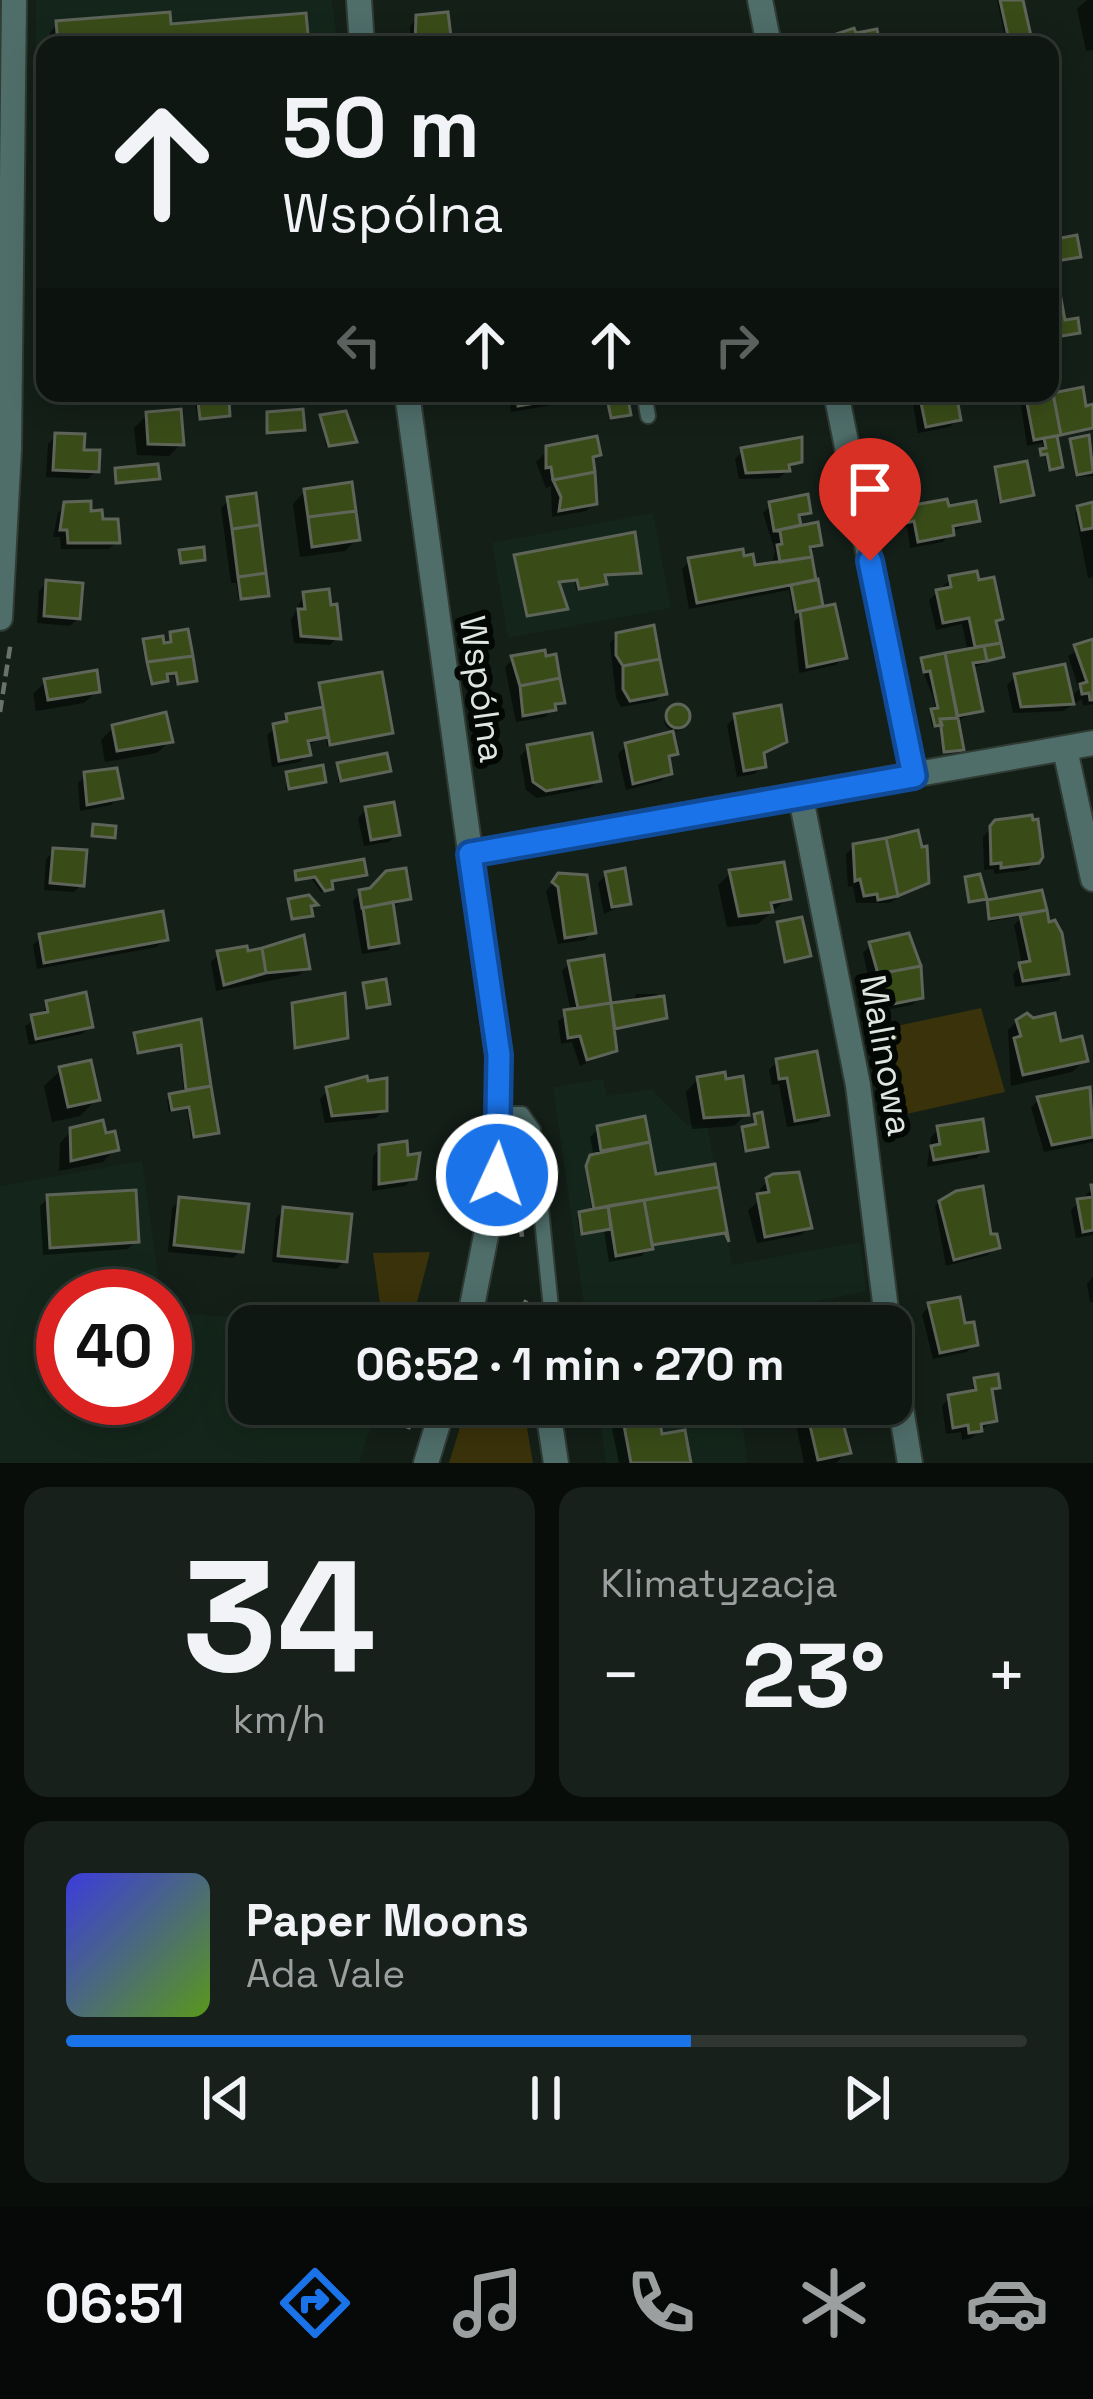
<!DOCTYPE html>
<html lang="pl">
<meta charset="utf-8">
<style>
:root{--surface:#0f1712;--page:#18201b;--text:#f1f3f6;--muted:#9b9f9f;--line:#2f3632;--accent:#1a73e8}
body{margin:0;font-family:"Space Grotesk",sans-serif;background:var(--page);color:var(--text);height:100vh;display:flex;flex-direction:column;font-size:45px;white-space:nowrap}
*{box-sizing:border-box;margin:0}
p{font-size:39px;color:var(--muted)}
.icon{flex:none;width:66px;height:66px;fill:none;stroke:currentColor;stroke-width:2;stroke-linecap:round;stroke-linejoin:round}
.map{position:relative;height:1463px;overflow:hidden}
.panel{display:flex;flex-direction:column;gap:24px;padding:24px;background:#080d0a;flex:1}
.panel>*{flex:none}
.top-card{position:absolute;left:36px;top:36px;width:1023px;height:366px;border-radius:24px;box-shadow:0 6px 30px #0003,0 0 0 3px var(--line);background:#0f1712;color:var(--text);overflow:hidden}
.speed{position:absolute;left:36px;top:1269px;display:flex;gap:24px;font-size:60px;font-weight:700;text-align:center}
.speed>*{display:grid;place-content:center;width:156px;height:156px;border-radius:50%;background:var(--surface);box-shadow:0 6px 30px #0003,0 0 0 3px var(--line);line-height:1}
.speed .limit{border:18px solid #d22;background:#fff;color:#111}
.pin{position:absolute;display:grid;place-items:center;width:102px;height:102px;color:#fff;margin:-123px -51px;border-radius:50% 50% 50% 0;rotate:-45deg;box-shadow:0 0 12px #0007}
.pin .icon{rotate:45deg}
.me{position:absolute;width:132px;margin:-66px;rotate:3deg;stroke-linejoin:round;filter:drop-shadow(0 0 9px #0008)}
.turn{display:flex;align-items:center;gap:42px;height:252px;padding:0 48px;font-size:54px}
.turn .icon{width:156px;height:156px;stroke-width:2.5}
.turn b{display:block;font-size:84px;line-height:102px}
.lanes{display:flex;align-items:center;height:114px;padding:0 48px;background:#0003;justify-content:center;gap:60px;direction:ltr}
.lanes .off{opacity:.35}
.big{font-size:90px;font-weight:700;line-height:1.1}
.panel .card{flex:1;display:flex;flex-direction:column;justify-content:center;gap:18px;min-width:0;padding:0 42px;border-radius:24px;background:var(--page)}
.panel .dial{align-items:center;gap:0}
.dial b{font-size:156px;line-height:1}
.song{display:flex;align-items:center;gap:36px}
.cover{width:144px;height:144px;border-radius:18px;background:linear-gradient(135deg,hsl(240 70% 55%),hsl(90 70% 35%))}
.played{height:12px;border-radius:6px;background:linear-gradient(90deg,var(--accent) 65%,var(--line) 65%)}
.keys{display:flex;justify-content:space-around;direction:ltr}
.heat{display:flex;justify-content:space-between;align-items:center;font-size:66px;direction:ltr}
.panel .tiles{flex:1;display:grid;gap:24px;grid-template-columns:1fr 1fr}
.card:last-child{grid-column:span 2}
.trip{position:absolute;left:228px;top:1305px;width:684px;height:120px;border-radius:24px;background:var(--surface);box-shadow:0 6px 30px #0003,0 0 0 3px var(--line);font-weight:700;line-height:120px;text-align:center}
.tab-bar{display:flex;height:192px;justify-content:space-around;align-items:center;background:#060907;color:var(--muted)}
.tab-bar .icon{width:84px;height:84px}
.tab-bar .on{color:var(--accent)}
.tab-bar b{font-size:54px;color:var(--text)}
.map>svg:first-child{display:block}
</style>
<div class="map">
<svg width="1093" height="1463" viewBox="0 0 1093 1463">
<rect width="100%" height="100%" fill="#141f18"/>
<path fill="#14261b" d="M36 0H332L338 45H45V131L34 132Z
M653 513 671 608 508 638 492 543Z
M603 1079 607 1096 651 1089 687 1125 707 1124 732 1265 860 1242 866 1291 726 1320V1326H587L553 1087Z
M142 1161 161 1296H63V1398H165V1312L348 1326H249V1404H378L359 1463H0V1186Z
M598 1404H739L748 1463H606Z"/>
<path fill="#3a320a" d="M981 1008 1005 1092 893 1117 878 1030Z
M430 1252 411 1326H383L373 1253Z
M467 1404H523L533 1463H449Z"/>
<path fill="#0007" d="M997 0H1020L1030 45H1007Z
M1087 0H1093V50L1086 51 1077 9Z
M418 18 449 45H410V26Z
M58 24 168 27 306 45H51L50 32Z
M1052 116 1055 133 1050 137V117Z
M1080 391 1084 409 1093 407V428L1054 437 1060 466 1048 471 1045 455H1038L1044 451 1042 443 1027 446 1019 393 1051 397Z
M147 393H180L173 400 148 401Z
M193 393H224L227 415 198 420Z
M508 393H560V397L553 405 511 412Z
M607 393H624L625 417 609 420Z
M718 393H767L719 404Z
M911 393H953L958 419 950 427 918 433Z
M147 415 181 444 169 456 137 455 134 428Z
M268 415 301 429 265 434Z
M321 418 354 441 326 447Z
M56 436 81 452 96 471 88 479 46 477 48 444Z
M595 440 598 454 590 462 594 503 586 511 552 517 551 486 546 488 536 462 544 454Z
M1072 442 1093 452V476L1075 477Z
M743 451 799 461 779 478 739 479 735 459Z
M996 470 1031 494 998 503Z
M116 471 157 478 114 484Z
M305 491 357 539 345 551 300 557 293 504Z
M229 500 266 594 262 598 239 600 236 583H231L221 508Z
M66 505 88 514 117 541 109 549H61L60 537H53L58 513Z
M771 505 808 512 797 521 798 529 818 544 811 552 820 605 814 611 843 657 836 665 799 673 794 622 805 611 793 613 789 590 689 609 682 569 690 561 752 569 772 565 775 551 763 513Z
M1093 505V577L1088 578 1075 512Z
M947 509 977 520 951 532 943 542 910 548 907 527 899 529 896 518 904 510Z
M516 558 638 571 603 577 600 586 576 590 575 581 556 584 564 608 525 618Z
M951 579 1000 618 993 625 1001 656 971 669 980 710 955 722 961 748 942 754 939 726 932 727 930 715 936 711 933 697 920 664 968 652 962 624 936 630 929 600Z
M47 583 78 618 70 626 37 623 39 591Z
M304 595 328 608 338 637 330 645 294 643 291 620Z
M171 635 194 680 176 685 174 674 150 686 142 645H169Z
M618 635 664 693 656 701 621 707 616 698 610 643Z
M1093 643V704L1083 706 1082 699 1063 711 1013 713 1007 685 1015 677 1070 699 1079 689 1068 656Z
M513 659 561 701 545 717 516 722 505 667Z
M45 682 97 691 84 703 36 711 33 694Z
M320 686 390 732 327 746 326 736 306 746 308 754 300 762 272 767 267 735 287 717 321 711Z
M664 719a12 12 0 1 1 24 0a12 12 0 1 1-24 0Z
M735 717 784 740 761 756 763 766 755 774 737 777 727 725Z
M113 728 170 741 157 753 105 762 101 740Z
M626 746 674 753 667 761 669 773 661 781 626 790 618 754Z
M528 748 598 780 590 788 537 798 526 790 520 756Z
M339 765 388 770 338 782Z
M86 775 119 797 111 805 80 811 78 783Z
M287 775 323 781 286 791Z
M366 810 397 834 389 842 364 846 358 818Z
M996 823 1036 861 1028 870 994 874V869L984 870 983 837Z
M854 846 926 882 889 903H856L853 886 848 887 846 854Z
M54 851 82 884 74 892 44 890 46 859Z
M731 873 788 898 758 924 727 927 718 885Z
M296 874H364L329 882 330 888 321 892 311 878 294 881Z
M606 875 628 903 604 914 598 883Z
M559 876 593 932 585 940 558 944 546 891Z
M360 893 408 898 391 908 396 942 388 950 362 954 353 901Z
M1040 894 1066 973 1058 981 1015 987 1013 974 1022 964 1014 925 1024 915 989 922 986 906Z
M778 925 807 955 804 958 783 963Z
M41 937 165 939 157 947 37 969 33 945Z
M301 938 307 968 299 975 216 991 211 962 219 954 269 950Z
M871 945 920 997 912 1005 876 1012 863 953Z
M570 963 609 1009 634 1002 636 994H657L663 1017 612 1031 614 1050 580 1066 572 1042 561 1044 558 1021 571 1012 562 971Z
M48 1004 90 1026 82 1034 29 1045 25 1026 41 1016Z
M293 1006 345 1037 293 1049Z
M1052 1016 1059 1045 1085 1060 1072 1072 1011 1086 1008 1030 1021 1017Z
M199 1023 215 1132 191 1139 187 1108 169 1112 167 1099 184 1094 179 1047 136 1054 133 1039Z
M777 1062 826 1114 818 1122 787 1127 779 1084 772 1085 769 1070Z
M61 1070 97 1099 80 1116 52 1122 44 1086Z
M698 1079 746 1114 734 1126 692 1129 686 1092Z
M328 1091 384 1110 376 1118 325 1123 320 1099Z
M1093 1099V1142L1044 1152 1031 1107 1039 1100Z
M755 1116 765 1146 744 1152 740 1133 754 1128Z
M642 1120 653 1177 724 1231 649 1246 642 1256 609 1262 604 1231 580 1235 577 1217 592 1212 585 1169 594 1157 590 1137 598 1129Z
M939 1129 985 1150 977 1158 927 1167 931 1137Z
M72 1130 115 1149 103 1162 59 1171 60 1143Z
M405 1144 411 1158 418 1157 413 1178 405 1186 372 1191 373 1156 381 1147Z
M768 1181 809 1228 801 1235 757 1243 748 1210 762 1199 760 1189Z
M1093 1188V1235L1076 1238 1071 1210Z
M981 1190 989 1238 996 1247 988 1255 946 1266 935 1206 943 1198Z
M48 1198 136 1241 128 1249 43 1255 40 1206Z
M180 1200 241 1250 233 1258 168 1252 172 1208Z
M284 1210 344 1261 337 1269 272 1262 276 1218Z
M1093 1277V1302H1090L1087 1284Z
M930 1306 963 1327 975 1344 967 1352 933 1359 922 1314Z
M976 1381 997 1387 989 1394 994 1420 971 1438 962 1440 961 1432 946 1434 942 1406 949 1398 969 1395Z
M607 1404H690L655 1414 660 1438 686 1463H619Z
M809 1416 847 1420 841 1426 847 1452 836 1463H804L797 1429Z"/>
<path fill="#394c18" stroke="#5e6457" stroke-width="3" d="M1000 0H1023L1033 45H1010Z
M170 12 171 24 306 13 309 45H58L56 21Z
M448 12 452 45H415L416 15Z
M854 28 856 33 877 29 880 45H825L824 38Z
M1077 235 1081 257 1050 262V240Z
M1059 288 1065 320 1078 318 1080 333 1050 338V289Z
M1051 384 1061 435 1034 440 1025 393H1050Z
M1083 387 1086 406 1093 404V428L1061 435 1053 393Z
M516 393H563L564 398 518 406Z
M606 393H627L631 415 611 418Z
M919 393H956L961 420 926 427Z
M229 400 230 416 200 419 198 402Z
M181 409 184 445 148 444 146 412Z
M303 409 305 430 267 433V412Z
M346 411 357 442 329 446 320 415Z
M55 433 85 434 84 450H100L99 472 53 470Z
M1089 435 1093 472 1077 475 1070 439Z
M597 436 601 455 593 457 595 472 553 480 551 467 546 468V446Z
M1057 436 1063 467 1050 470 1047 454 1041 455 1040 449 1046 448 1044 438Z
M802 437V462L789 465 790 471 746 473 741 448Z
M1027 461 1034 495 1001 502 995 467Z
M158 464 160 479 116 483 115 468Z
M595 472 597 504 559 511 561 497 553 480Z
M352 482 356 511 308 517 304 489Z
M256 493 260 525 232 529 227 497Z
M808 494 811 513 799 515 801 525 774 531 769 502Z
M947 499 949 506 976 501 980 521 953 526 954 535 918 542 914 521 906 523 903 507Z
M91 501V511L102 510 103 519H118L120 543H68L67 530H60L64 502Z
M1093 502V528L1082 530 1077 506Z
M356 511 360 540 312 547 308 517Z
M818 522 822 545 810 547 812 557 780 562 777 545 782 544 780 531H774Z
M260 525 266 573 238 577 232 529Z
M635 532 641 573 605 575 607 584 579 589 577 580 559 582 568 609 527 616 514 555Z
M204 547 205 560 181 563 179 550Z
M743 549 744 556 753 554 755 565 812 557 816 580 697 603 688 558Z
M977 571 979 580 994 577 1003 619 996 621 1001 643 975 647 969 618 943 623 936 590 951 587 949 576Z
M266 573 269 596 241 599 238 577Z
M818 579 823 606 796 612 791 585Z
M46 580 83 583 80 619 44 616Z
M329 589 331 605 337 604 341 639 301 636 298 609H305L303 592Z
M835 604 847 658 807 667 800 611Z
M654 625 660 659 623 666 616 655V633Z
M188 629 193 656 147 662 143 639 163 636 164 643 171 642 170 632Z
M1093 639V700H1090L1089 693 1082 694 1080 684 1087 682 1074 645Z
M1001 643 1004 657 987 661 984 646Z
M984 646 987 661 973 663 983 711 957 716 945 653Z
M545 650 546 656 556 654 560 678 520 686 511 656Z
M945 653 958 718 940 719 942 725 935 726 931 709 938 708 930 671 924 672 921 658Z
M193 656 197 681 178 684 176 673 167 674 168 681 152 684 147 662Z
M660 659 667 694 630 701 623 689V666Z
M1065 664 1074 704 1021 707 1014 674Z
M97 670 100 692 48 700 44 679Z
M382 672 393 733 330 745 319 683Z
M560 678 565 703 555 704 556 710 523 716 520 686Z
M666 716a12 12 0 1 1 24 0a12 12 0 1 1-24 0Z
M781 705 787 742 764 753 766 767 744 771 734 714Z
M323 707 328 737 308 741 311 755 279 761 273 724 287 721 286 714Z
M166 712 173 742 117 751 112 725Z
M958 718 964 750 944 752 940 719Z
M673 731 678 754 669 756 672 774 633 784 625 743Z
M592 733 601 781 546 791 533 782 527 745Z
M387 753 391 771 341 781 337 763Z
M323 765 326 782 289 789 286 772Z
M117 768 123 798 87 805 84 772Z
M394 802 400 835 371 840 365 807Z
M1032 815 1033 820 1038 819 1043 857 1039 863 1001 868V863L991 864 990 826 995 820Z
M93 824 116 826 115 838 92 836Z
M918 830 922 847 927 846 929 883 898 896 886 838Z
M886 838 898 896 878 900 877 894 864 896 860 879 855 881 853 844Z
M53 848 87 850 84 886 50 883Z
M364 859 367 875 332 881 333 889 325 891 315 877 296 880 295 871Z
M784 862 791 899 771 903 773 912 739 916 729 870Z
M406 868 411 899 362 908 359 890 370 888 386 871Z
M625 868 631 904 612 907 605 872Z
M558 873 587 875 596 933 565 938 558 887 552 882Z
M980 874 987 899 969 902 965 877Z
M1042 890 1047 910 989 919 987 900Z
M309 895 318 905 311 906 313 916 292 919 288 899Z
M393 902 399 943 369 948 363 908Z
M1047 910 1049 922 1055 920 1062 933 1069 974 1023 981 1019 963 1030 961 1020 915Z
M163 911 168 940 44 963 39 934Z
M802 917 811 956 785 962 777 922Z
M909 933 921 966 878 974 869 942Z
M304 935 310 969 266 973 262 948Z
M247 946 248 951 262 948 266 973 224 985 217 951Z
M604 955 611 1003 578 1008 568 961Z
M921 966 923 998 883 1006 878 974Z
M386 979 390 1004 367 1008 363 983Z
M86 992 93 1027 36 1039 31 1015 48 1012 46 1001Z
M345 993 348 1038 295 1048 292 1003Z
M664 996 667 1018 615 1029 611 1003Z
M611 1003 617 1051 587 1060 580 1036 568 1038 564 1010Z
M1027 1013 1033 1018 1055 1013 1061 1041 1082 1036 1088 1061 1023 1075 1014 1038 1021 1036 1016 1020Z
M201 1019 211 1086 186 1090 181 1045 138 1053 134 1033Z
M817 1051 829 1115 795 1121 787 1078 779 1079 776 1059Z
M91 1060 100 1100 68 1107 59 1067Z
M725 1072 726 1079 743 1076 749 1115 704 1118 697 1077Z
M367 1076 368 1081 387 1078V1111L332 1116 326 1087Z
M211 1086 219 1133 194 1137 189 1107 172 1110 169 1094Z
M1090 1087 1093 1137 1052 1145 1037 1097Z
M762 1112 768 1147 746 1151 742 1127 756 1124 754 1114Z
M645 1116 650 1142 601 1151 597 1126Z
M983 1119 988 1151 934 1160 931 1146 940 1144 937 1126Z
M103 1120 106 1133 115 1131 119 1150 71 1161 70 1128Z
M407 1141 408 1155 420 1153 416 1179 379 1184V1145Z
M650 1142 656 1174 715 1164 719 1187 594 1209 586 1166 590 1155Z
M799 1172 812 1228 765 1237 757 1194 769 1192 766 1178 773 1174Z
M1091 1185H1093V1230L1083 1232 1077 1199 1093 1197Z
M983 1186 991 1234H997L1000 1248 954 1260 939 1201 956 1191Z
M719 1187 729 1242 725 1233 652 1245 644 1200Z
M136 1190 139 1242 50 1248 47 1195Z
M179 1197 249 1204 243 1252 174 1245Z
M644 1200 653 1249 616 1256 608 1206Z
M608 1206 611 1229 582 1234 579 1212Z
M283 1207 352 1214 347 1262 278 1256Z
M960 1297 965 1323 974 1322 978 1345 940 1353 928 1303Z
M663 1308 666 1326H609L608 1319Z
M998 1374 1000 1388 992 1389 997 1421 981 1424 982 1431 969 1433 968 1425 953 1428 948 1395 976 1390 974 1378Z
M620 1404H665L657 1406 662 1434 685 1430 691 1463H631Z
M847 1405 851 1421 843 1423 851 1453 818 1460 807 1413Z"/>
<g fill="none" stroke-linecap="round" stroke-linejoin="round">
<g stroke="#303b34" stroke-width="18">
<path id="service" d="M644 393 648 416
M500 1114H522L533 1130 551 1308 545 1326"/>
</g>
<g stroke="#303b34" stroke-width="28">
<path id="minor" d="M760 0 769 45
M836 393 914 776
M0 618 9 449 14 0
M1065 749 1093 879
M801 798 858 1085 888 1326
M470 853 1093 743
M891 1348 910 1463
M547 1404 556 1463"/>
</g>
<g stroke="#303b34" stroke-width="28">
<path id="tertiary" d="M359 0 362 45
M407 393 498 1055V1175L468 1326
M426 1463 444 1404"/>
</g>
<path stroke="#69726c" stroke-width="4.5" stroke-dasharray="12 6" stroke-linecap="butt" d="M0 712 11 641
M518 1207 522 1237
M521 1326 516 1318 529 1296
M408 1429 416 1404"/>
<use href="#service" stroke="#4f6e6a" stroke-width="14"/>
<use href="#minor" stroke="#4f6e6a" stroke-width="24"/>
<use href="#tertiary" stroke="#4f6e6a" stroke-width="24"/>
</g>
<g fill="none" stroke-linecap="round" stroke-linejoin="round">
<g stroke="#114b97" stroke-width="30">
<path id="route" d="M497 1175 499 1055 470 854 914 776 870 561"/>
</g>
<use href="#route" stroke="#1a73e8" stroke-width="21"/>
</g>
<g text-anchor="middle" stroke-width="12" stroke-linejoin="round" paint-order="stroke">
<g font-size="36" fill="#dfe6e1" stroke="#040805">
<text transform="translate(483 689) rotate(82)" y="13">Wspólna</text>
<text transform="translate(887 1055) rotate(80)" y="13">Malinowa</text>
</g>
</g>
</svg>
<div class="speed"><div class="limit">40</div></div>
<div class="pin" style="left:870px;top:561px;background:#d93025"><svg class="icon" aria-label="arrive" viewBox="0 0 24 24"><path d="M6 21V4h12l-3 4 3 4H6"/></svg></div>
<svg class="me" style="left:497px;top:1175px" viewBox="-20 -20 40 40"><circle r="17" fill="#1a73e8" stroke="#fff" stroke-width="3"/><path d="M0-11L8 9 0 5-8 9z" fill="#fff"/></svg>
<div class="trip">06:52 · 1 min · 270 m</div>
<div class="top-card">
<div class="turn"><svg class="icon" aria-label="ahead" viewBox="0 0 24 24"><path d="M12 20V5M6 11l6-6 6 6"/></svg><div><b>50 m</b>Wspólna</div></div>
<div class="lanes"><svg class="icon off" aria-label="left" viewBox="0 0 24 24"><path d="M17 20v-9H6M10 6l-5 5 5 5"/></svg><svg class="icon" aria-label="ahead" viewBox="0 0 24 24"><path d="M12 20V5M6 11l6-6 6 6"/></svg><svg class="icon" aria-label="ahead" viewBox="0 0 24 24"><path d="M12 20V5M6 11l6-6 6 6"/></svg><svg class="icon off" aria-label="right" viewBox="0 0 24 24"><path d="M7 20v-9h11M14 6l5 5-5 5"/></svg></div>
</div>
</div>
<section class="panel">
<div class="tiles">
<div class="card dial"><b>34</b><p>km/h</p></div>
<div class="card"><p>Klimatyzacja</p>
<div class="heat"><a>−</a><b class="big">23°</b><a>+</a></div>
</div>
<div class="card">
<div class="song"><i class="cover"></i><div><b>Paper Moons</b><p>Ada Vale</p></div></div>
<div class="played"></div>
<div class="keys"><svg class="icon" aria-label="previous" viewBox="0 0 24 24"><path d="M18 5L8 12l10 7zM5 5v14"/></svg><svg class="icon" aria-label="pause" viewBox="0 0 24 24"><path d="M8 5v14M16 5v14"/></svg><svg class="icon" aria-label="next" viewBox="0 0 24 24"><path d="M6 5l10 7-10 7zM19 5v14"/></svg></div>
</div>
</div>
</section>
<nav class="tab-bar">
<b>06:51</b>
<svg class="icon on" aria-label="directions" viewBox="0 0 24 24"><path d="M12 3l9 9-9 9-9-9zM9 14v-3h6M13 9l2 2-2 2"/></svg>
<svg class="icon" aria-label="music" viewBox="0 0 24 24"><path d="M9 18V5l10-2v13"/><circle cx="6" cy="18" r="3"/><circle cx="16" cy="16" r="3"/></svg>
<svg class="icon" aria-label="phone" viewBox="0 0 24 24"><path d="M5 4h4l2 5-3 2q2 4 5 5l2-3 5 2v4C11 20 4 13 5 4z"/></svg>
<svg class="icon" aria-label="climate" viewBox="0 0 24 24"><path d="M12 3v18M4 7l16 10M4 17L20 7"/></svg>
<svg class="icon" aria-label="car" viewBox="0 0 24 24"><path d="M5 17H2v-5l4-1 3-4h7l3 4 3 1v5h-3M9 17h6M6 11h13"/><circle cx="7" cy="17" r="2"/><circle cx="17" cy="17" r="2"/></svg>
</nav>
